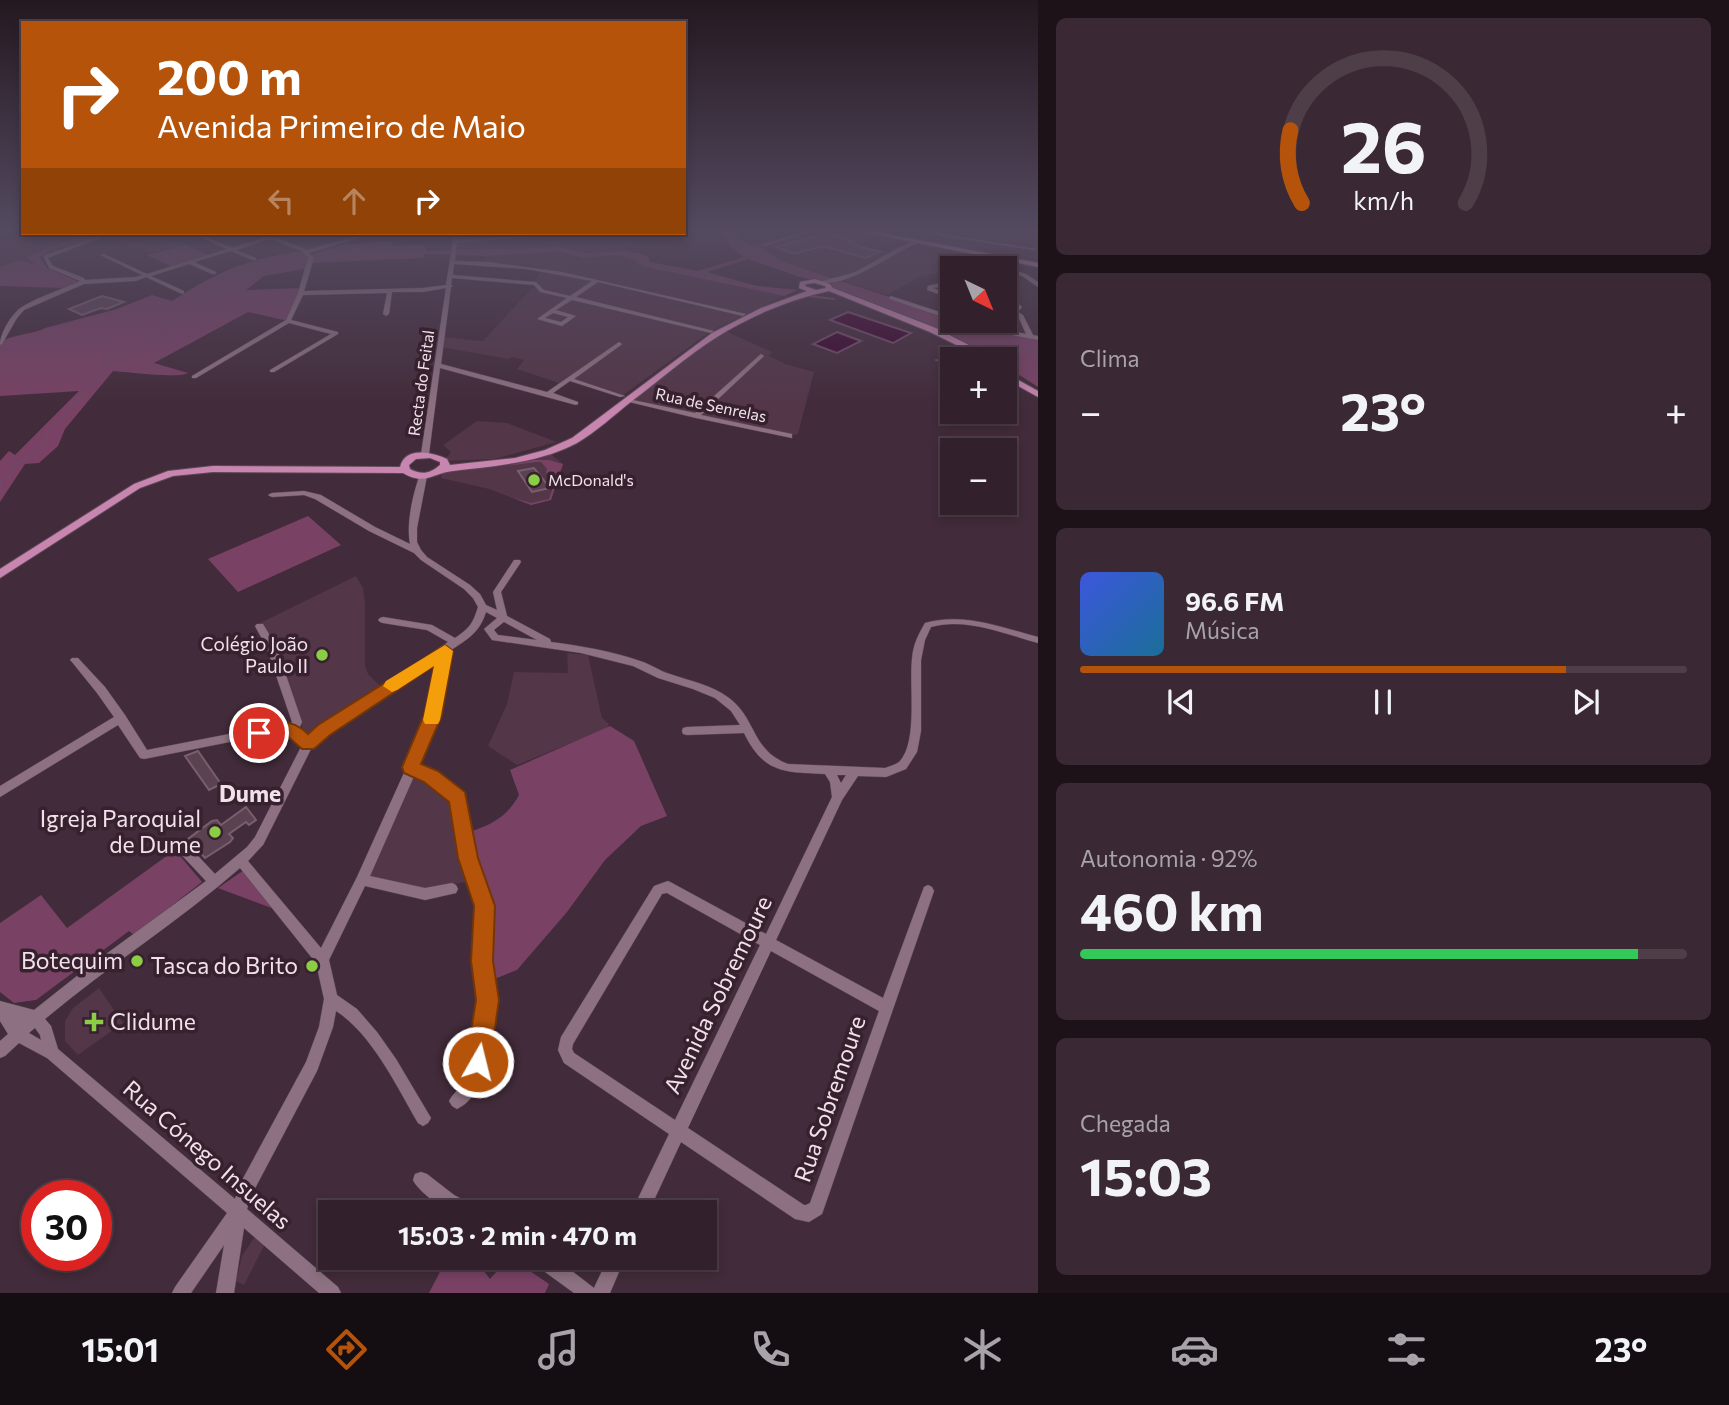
<!DOCTYPE html>
<html lang="pt">
<meta charset="utf-8">
<style>
:root{--surface:#32202c;--page:#3a2834;--text:#f1f3f6;--muted:#a8a3a9;--line:#4d3e48;--accent:#b45309}
body{margin:0;font-family:Commissioner,sans-serif;background:var(--page);color:var(--text);height:100vh;display:flex;flex-direction:column;font-size:26px;white-space:nowrap}
*{box-sizing:border-box;margin:0}
p{font-size:23px;color:var(--muted)}
.icon{flex:none;width:38px;height:38px;fill:none;stroke:currentColor;stroke-width:2;stroke-linecap:round;stroke-linejoin:round}
.map{position:relative;flex:1;overflow:hidden}
.panel{display:flex;flex-direction:column;gap:18px;padding:18px;background:#1c1218;width:691px}
.panel>*{flex:none}
.hud{position:absolute;left:21px;top:21px;width:665px;height:214px;border-radius:0px;box-shadow:0 4px 10px #0003,0 0 0 2px var(--line);background:#b45309;color:#fff;overflow:hidden}
.needle{width:46px;rotate:137deg}
.buttons{position:absolute;left:940px;top:256px;display:grid;gap:14px}
.buttons a{display:grid;place-items:center;width:77px;height:77px;border-radius:0px;background:var(--surface);box-shadow:0 4px 10px #0003,0 0 0 2px var(--line);font-size:35px}
.speed{position:absolute;left:21px;top:1180px;display:flex;gap:14px;font-size:35px;font-weight:700;text-align:center}
.speed>*{display:grid;place-content:center;width:91px;height:91px;border-radius:50%;background:var(--surface);box-shadow:0 4px 10px #0003,0 0 0 2px var(--line);line-height:1}
.speed .limit{border:10px solid #d22;background:#fff;color:#111}
.pin{position:absolute;display:grid;place-items:center;width:60px;height:60px;color:#fff;margin:-30px;border:4px solid #fff;border-radius:50%;box-shadow:0 2px 7px #0007}
.me{position:absolute;width:77px;margin:-38px;rotate:8deg;stroke-linejoin:round;filter:drop-shadow(0 0 5px #0008)}
.turn{display:flex;align-items:center;gap:24px;height:147px;padding:0 21px;font-size:32px}
.turn .icon{width:91px;height:91px;stroke-width:2.5}
.turn b{display:block;font-size:49px;line-height:60px}
.lanes{display:flex;align-items:center;height:66px;padding:0 21px;background:#0003;justify-content:center;gap:35px;direction:ltr}
.lanes .off{opacity:.35}
.big{font-size:52px;font-weight:700;line-height:1.1}
.panel .tile{flex:1;display:flex;flex-direction:column;justify-content:center;gap:10px;min-width:0;padding:0 24px;border-radius:10px;background:var(--page)}
.panel .dial{align-items:center;gap:0}
.dial svg{height:182px;overflow:visible;fill:none;stroke:var(--line);stroke-width:7;stroke-linecap:round;text-anchor:middle}
.dial text{fill:var(--text);stroke:none}
.song{display:flex;align-items:center;gap:21px}
.cover{width:84px;height:84px;border-radius:10px;background:linear-gradient(135deg,hsl(230 70% 55%),hsl(200 70% 35%))}
.played{height:7px;border-radius:4px;background:linear-gradient(90deg,var(--accent) 80%,var(--line) 80%)}
.keys{display:flex;justify-content:space-around;direction:ltr}
.heat{display:flex;justify-content:space-between;align-items:center;font-size:38px;direction:ltr}
.charge{height:10px;border-radius:5px;background:linear-gradient(90deg,#34c759 92%,var(--line) 0)}
.trip{position:absolute;left:318px;top:1200px;width:399px;height:70px;border-radius:0px;background:var(--surface);box-shadow:0 4px 10px #0003,0 0 0 2px var(--line);font-weight:700;line-height:70px;text-align:center}
.dock{display:flex;height:112px;justify-content:space-around;align-items:center;background:#140d12;color:var(--muted)}
.dock .icon{width:49px;height:49px}
.dock .active{color:var(--accent)}
.dock b{font-size:32px;color:var(--text)}
main{display:flex;flex:1;min-height:0}
.map>svg:first-child{display:block}
</style>
<main>
<div class="map">
<svg width="1038" height="1293" viewBox="0 0 1038 1293">
<rect width="100%" height="100%" fill="#422b3a"/>
<path fill="#533648" d="M819 229H851L877 233 874 239 860 244 894 253 903 249 958 258 952 271 921 276 887 295 883 294 781 261 757 244Z
M29 233H107L88 241 45 253 40 257 43 266 0 283V243Z
M117 233H167L184 244 151 252 139 246 130 248 125 242 111 237Z
M456 233H637L642 236 626 247 627 251 587 253 560 247 453 251Z
M560 252 584 258 616 255 635 260 651 268 784 296 711 331 622 396 569 379 562 384 517 369 524 360 513 357 508 359 441 347 442 337 483 341 531 289 540 283 534 282 543 268 484 261 485 256Z
M723 330 772 352 769 356 785 364 814 372 798 434 789 436 628 401Z
M477 421 507 423 557 442 494 459 444 461 451 452 443 445Z
M548 452 563 464 551 500 531 505 489 489 441 478 443 469 484 466Z
M356 576 363 588 365 603V666L368 674 380 686 308 733 304 732 274 643 260 623Z
M567 653 588 655 602 718 609 724 606 729 517 765 488 746 507 704 514 672 568 673Z
M421 776 431 780 455 799 472 881 424 889 370 876 409 781Z
M99 988 123 1023 78 1055 65 1041V1021L73 1008Z
M256 1235 265 1244 244 1285 236 1281 242 1256Z"/>
<path fill="#794265" d="M719 229H731L748 245 757 244 781 261 952 318V320L1038 338V387L1005 366 1004 359H992L953 339 835 291 830 286 834 281 822 282 800 277 748 259 707 272 756 286 798 290 784 296 651 268 638 264 635 260 616 255 584 258 560 252 485 256 424 254 423 258 310 263 309 268 264 276 246 290 302 288 288 321 248 312 154 363 188 373C179 379 128 372 113 371L65 429 58 446 39 463 25 464 0 502V461L9 451 15 455 79 391 0 396V343C11 334 32 335 45 328L117 309 152 295 172 301C220 270 248 258 305 251L309 255 343 245 392 241V246L421 245 426 246V251L560 247 587 253 627 251 648 256 650 262 698 271 744 257 732 248Z
M89 233H107C88 244 54 243 40 257L47 268 79 282 62 288 0 286V267L19 260 36 265 26 257Z
M186 245 207 255 171 266 146 255Z
M532 460H549L563 464 551 500 531 505 513 498 531 503 549 499 554 484 546 473 547 469 541 462H536L507 466Z
M308 516 341 545 238 592 208 559Z
M610 726 634 741 667 816 641 826 605 860 567 912 517 970 487 982V918L472 858 469 832C491 825 507 817 519 795L510 770Z
M175 850 202 882 134 935 129 931 36 1000 14 1003 0 992V923L41 895 67 928Z
M247 868 285 913 218 888Z
M447 1258H474L490 1279 505 1262 502 1258H511L549 1284 545 1293H429Z"/>
<path fill="#3a072c" stroke="#714865" stroke-width="2" d="M848 312 911 333 893 343 830 320Z
M837 332 861 341 837 353 813 344Z"/>
<g fill="none" stroke-linecap="round" stroke-linejoin="round">
<path stroke="#714865" stroke-width="2" d="M724 229 744 250 786 271
M458 253 559 250 584 255 615 253 640 257 642 263 656 268 785 292
M320 257 376 245 380 246 377 250 384 251 449 253
M839 289 911 315 993 351H1038
M809 296 834 299
M142 341C181 323 211 290 250 272 265 266 283 265 299 262
M936 360 952 362
M0 493 1 481 12 473 14 465C28 456 48 449 48 430L88 390 111 355 135 344"/>
</g>
<path fill="#5b4251" stroke="#785e6e" stroke-width="2" d="M829 233 853 242 848 243 880 252 865 258 823 246 794 254 776 247Z
M102 296 124 302 107 309 101 308 82 315 69 309Z
M534 468 550 488 532 492 518 471Z
M198 751 221 784 209 790 185 756Z
M246 807 256 820 249 825 246 822 229 834 233 838 230 842 205 858 188 839 212 821 217 820 221 825Z"/>
<g fill="none" stroke-linecap="round" stroke-linejoin="round">
<g stroke="#5c4955" stroke-width="1">
<path id="minor" d="M8 229H14L0 234V231Z
M814 229H821L765 246 761 245Z
M923 229H929L943 234 1036 249 1034 250 942 236Z
M107 233H113L48 258 53 266 84 278 85 280 136 277 142 275 100 255 104 254 147 274 227 249 191 233H196L232 248 266 237 258 233H264L271 236 286 233 275 237 307 250 369 233H375L309 253 314 258 304 291 423 288 446 285 454 233H458L457 240 560 233 558 234 457 243 455 261 489 262 562 272 746 314 743 316 598 282 576 297 714 331 711 333 572 300 556 310 576 316 562 326 537 319 567 298 540 292 534 285 452 278 451 285 453 286 451 287 441 364 547 392 619 342 622 344 621 345 574 379 625 396 620 397 570 381 553 393 578 402V404L576 405 440 368 429 454 425 456 421 454 446 288 423 292H392L389 314 386 316 383 314 387 293 303 295 291 320 338 332V334L274 372H270V370L331 334 289 323 196 378H192V376L286 320 298 293 308 258 302 251 271 239 236 250 256 258V260H252L231 251 194 262 216 272V274H212L189 264 151 276 184 291V293L182 294 146 277 136 281 84 284 24 310 17 318 2 344 0 345C0 333 12 313 22 307 40 296 61 290 80 281L49 268 43 256ZM454 264 526 269 592 281 570 296 544 290 536 282 453 275ZM553 313 568 317 561 322 545 318Z
M917 240 919 242C893 253 846 289 819 282 831 278 845 276 857 271 877 261 896 247 917 240Z
M998 257 1003 258 991 268H986Z
M1004 267 1026 274 1038 282V287L1022 276 1004 271Z
M952 281V285L933 288 952 295V299L927 290 928 286Z
M1004 293 1021 306 1022 307 1018 312 1023 315 1033 335 1038 336V340L989 331 958 320H968L990 327 1026 334 1018 316 1004 313V311L1015 309 1016 307 1004 298Z
M891 296 952 316V320L889 299V297Z
M761 354 764 356 763 357 701 415 792 434V438L696 418 625 401 628 399 695 413Z
M420 474H423L427 476 417 528V542L421 550 427 557 470 585 480 594 486 605 497 610 493 592 514 560H520L521 562 501 592 507 616 550 639 551 642C581 646 612 651 640 661 651 664 659 671 670 674 690 681 712 685 729 698 757 719 751 750 788 764L885 768C890 766 896 765 900 761 918 741 909 685 912 659 913 645 918 635 925 623 963 612 1000 627 1038 637V643C1005 634 966 617 931 627L925 640 921 660V731L917 752 906 769 886 777 858 776 842 800 776 940 883 998 924 887 928 885 932 887 934 891 822 1214 809 1222 795 1219 681 1142 648 1213H631L669 1134 564 1063 558 1050 561 1037 654 886 668 881 672 883 766 934 832 797 830 782 825 774C785 772 764 774 744 733L687 735 683 734 682 731 683 728 687 727 740 725 731 711 715 698 693 689 658 678 633 666 581 653 492 640 484 629 497 618 486 612C479 634 467 639 450 651L438 715 418 765 435 773 462 795 474 858 490 906 489 961 494 1000 480 1082C475 1094 469 1103 457 1109L452 1106 449 1101C453 1093 461 1088 466 1080L480 1000 475 961 478 906 462 858 453 800 427 779 415 774 370 876 425 888 452 883 456 885 458 889 456 893 425 900 365 886 329 960 337 995 357 1009 377 1032 396 1059 428 1113 431 1118 428 1123 423 1126 418 1123C397 1087 372 1034 336 1011L333 1027 317 1071 252 1194 247 1209 338 1287 341 1293H319L244 1228 234 1293H216L224 1245 191 1293H172L175 1287 227 1213 47 1058 19 1043 5 1056 0 1058V1041L8 1034 0 1021V1001L34 1010 87 968 206 881 176 849 174 845 176 841 180 840 184 841 215 874 216 873 247 847 255 837 302 745 285 731 144 759 140 758 118 725 0 797V786L114 717 97 693 72 662 70 660 72 658H78L105 687 125 715 147 750 286 723 290 724 292 722 266 646 255 626 257 624H263L276 646 302 722 299 729 308 738 320 727 448 642 427 630 383 623 380 622 378 620 380 618 383 617 432 625 455 638C470 628 473 623 478 607L473 598 464 589 421 560 414 553 369 531 315 499 304 495 272 497 268 495 272 493 304 491 321 495 375 527 410 544C406 523 413 494 420 474ZM504 622 537 640 498 635 494 630ZM439 658 428 715 422 733 357 877 321 948 248 861 263 845 312 747 328 733ZM837 775H846L841 783ZM240 868 316 963 324 999 319 1027 306 1062 240 1184 235 1199 58 1049 51 1026 45 1019C108 966 178 922 240 868ZM667 893 760 945 675 1120 574 1053 572 1049 573 1044 662 894ZM771 951 879 1011 810 1203 806 1205H804L688 1128ZM35 1028 40 1035 41 1040 29 1033Z
M421 1172 427 1174 454 1195 477 1207 479 1213C472 1213 462 1214 455 1213 444 1211 417 1190 413 1180L415 1174Z
M532 1258H555L594 1288 608 1258H625L610 1293H574L534 1264Z"/>
</g>
<g stroke="#5c4955" stroke-width="2">
<path id="major" d="M848 229H860L1038 263V267Z
M815 279 830 284 833 288 936 328 996 359H985L930 332 829 291C791 299 750 316 717 337 687 356 660 380 632 401 614 415 596 432 577 443 539 463 495 466 453 471 433 473 425 486 403 473L213 472 173 476 140 488 0 578V569L134 484 168 471 213 466 400 467C405 446 432 452 447 459L450 465 515 458 545 450 572 438 712 333 761 308 807 291 799 288 800 282ZM815 283 825 286 826 288 816 290 805 286 806 284ZM430 458 440 462V465C430 474 421 475 410 469L409 465 416 459Z
M1004 372 1038 391V397L1004 378Z"/>
</g>
<use href="#minor" fill="#8d7182" fill-rule="evenodd"/>
<use href="#major" fill="#c885af" fill-rule="evenodd"/>
</g>
<linearGradient id="sky" x2="0" y2="1"><stop stop-color="#241820"/><stop offset="0.56" stop-color="#544a60"/><stop offset="1" stop-color="#544a60" stop-opacity="0"/></linearGradient>
<rect width="1038" height="410" fill="url(#sky)"/>
<path fill="#b45309" stroke="#753606" stroke-width="2" d="M445 645 453 651 442 715 421 764 438 771 465 792 478 858 495 906 493 961 499 1000 490 1062 487 1070 478 1074 470 1070 466 1062 476 1000 471 961 474 906 458 858 449 802 424 782 404 773 402 767 424 715 434 666 330 735 314 749H302L285 734 259 739 253 738 250 733 253 728C274 721 291 717 308 734L318 725Z"/>
<path fill="#f59e0b" d="M445 645 453 651 440 720 438 724H425L423 720 434 666 397 690 392 692 383 686 386 681Z"/>
<g fill="#8bce46" stroke="#38212f" stroke-width="2.5">
<circle cx="534" cy="480" r="7"/>
<circle cx="322" cy="655" r="7"/>
<circle cx="215" cy="832" r="7"/>
<circle cx="137" cy="961" r="7"/>
<circle cx="312" cy="966" r="7"/>
<path d="M90.5 1011.5h7v7h7v7h-7v7h-7v-7h-7v-7h7z"/>
</g>
<g text-anchor="middle" stroke-width="7" stroke-linejoin="round" paint-order="stroke">
<g font-size="16" fill="#f0e1ea" stroke="#38212f">
<text transform="translate(421 383) rotate(-82)" y="6">Recta do Feital</text>
<text transform="translate(711 405) rotate(12)" y="6">Rua de Senrelas</text>
</g>
<g font-size="16" fill="#f0e1ea" stroke="#38212f" text-anchor="start">
<text x="548" y="486">McDonald's</text>
</g>
<g font-size="19" fill="#f0e1ea" stroke="#38212f" text-anchor="end">
<text x="308" y="651">Colégio João<tspan x="308" dy="22">Paulo II</tspan></text>
</g>
<g font-size="23" font-weight="bold" fill="#f0e1ea" stroke="#38212f">
<text x="250" y="802">Dume</text>
</g>
<g font-size="23" fill="#f0e1ea" stroke="#38212f" text-anchor="end">
<text x="201" y="827">Igreja Paroquial<tspan x="201" dy="26">de Dume</tspan></text>
<text x="123" y="969">Botequim</text>
<text x="298" y="974">Tasca do Brito</text>
<text x="110" y="1030" text-anchor="start">Clidume</text>
</g>
<g font-size="23" fill="#f0e1ea" stroke="#38212f">
<text transform="translate(718 995) rotate(-64)" y="8">Avenida Sobremoure</text>
<text transform="translate(830 1099) rotate(-71)" y="8">Rua Sobremoure</text>
<text transform="translate(207 1155) rotate(41)" y="8">Rua Cónego Insuelas</text>
</g>
</g>
</svg>
<div class="buttons">
<a><svg class="needle" viewBox="-14 -14 28 28"><path d="M0-13l5 13h-10z" fill="#e53935"/><path d="M0 13l5-13h-10z" fill="#a8a3a9"/></svg></a>
<a>+</a>
<a>−</a>
</div>
<div class="speed"><div class="limit">30</div></div>
<div class="pin" style="left:259px;top:733px;background:#d93025"><svg class="icon" aria-label="arrive" viewBox="0 0 24 24"><path d="M6 21V4h12l-3 4 3 4H6"/></svg></div>
<svg class="me" style="left:478px;top:1062px" viewBox="-20 -20 40 40"><circle r="17" fill="#b45309" stroke="#fff" stroke-width="3"/><path d="M0-11L8 9 0 5-8 9z" fill="#fff"/></svg>
<div class="trip">15:03 · 2 min · 470 m</div>
<div class="hud">
<div class="turn"><svg class="icon" aria-label="right" viewBox="0 0 24 24"><path d="M7 20v-9h11M14 6l5 5-5 5"/></svg><div><b>200 m</b>Avenida Primeiro de Maio</div></div>
<div class="lanes"><svg class="icon off" aria-label="left" viewBox="0 0 24 24"><path d="M17 20v-9H6M10 6l-5 5 5 5"/></svg><svg class="icon off" aria-label="ahead" viewBox="0 0 24 24"><path d="M12 20V5M6 11l6-6 6 6"/></svg><svg class="icon" aria-label="right" viewBox="0 0 24 24"><path d="M7 20v-9h11M14 6l5 5-5 5"/></svg></div>
</div>
</div>
<section class="panel">
<div class="tile dial"><svg viewBox="0 0 100 80">
<path d="M14 69A42 42 0 1 1 86 69"/>
<path d="M14 69A42 42 0 0 1 9 37" stroke="#b45309"/>
<text x="50" y="56" font-size="32" font-weight="700">26</text>
<text x="50" y="72" font-size="11">km/h</text>
</svg></div>
<div class="tile"><p>Clima</p>
<div class="heat"><a>−</a><b class="big">23°</b><a>+</a></div>
</div>
<div class="tile">
<div class="song"><i class="cover"></i><div><b>96.6 FM</b><p>Música</p></div></div>
<div class="played"></div>
<div class="keys"><svg class="icon" aria-label="previous" viewBox="0 0 24 24"><path d="M18 5L8 12l10 7zM5 5v14"/></svg><svg class="icon" aria-label="pause" viewBox="0 0 24 24"><path d="M8 5v14M16 5v14"/></svg><svg class="icon" aria-label="next" viewBox="0 0 24 24"><path d="M6 5l10 7-10 7zM19 5v14"/></svg></div>
</div>
<div class="tile"><p>Autonomia · 92%</p><b class="big">460 km</b><div class="charge"></div></div>
<div class="tile"><p>Chegada</p><b class="big">15:03</b></div>
</section>
</main>
<nav class="dock">
<b>15:01</b>
<svg class="icon active" aria-label="directions" viewBox="0 0 24 24"><path d="M12 3l9 9-9 9-9-9zM9 14v-3h6M13 9l2 2-2 2"/></svg>
<svg class="icon" aria-label="music" viewBox="0 0 24 24"><path d="M9 18V5l10-2v13"/><circle cx="6" cy="18" r="3"/><circle cx="16" cy="16" r="3"/></svg>
<svg class="icon" aria-label="phone" viewBox="0 0 24 24"><path d="M5 4h4l2 5-3 2q2 4 5 5l2-3 5 2v4C11 20 4 13 5 4z"/></svg>
<svg class="icon" aria-label="climate" viewBox="0 0 24 24"><path d="M12 3v18M4 7l16 10M4 17L20 7"/></svg>
<svg class="icon" aria-label="car" viewBox="0 0 24 24"><path d="M5 17H2v-5l4-1 3-4h7l3 4 3 1v5h-3M9 17h6M6 11h13"/><circle cx="7" cy="17" r="2"/><circle cx="17" cy="17" r="2"/></svg>
<svg class="icon" aria-label="filters" viewBox="0 0 24 24"><path d="M4 7h16M4 17h16"/><circle cx="9" cy="7" r="2"/><circle cx="15" cy="17" r="2"/></svg>
<b>23°</b>
</nav>
